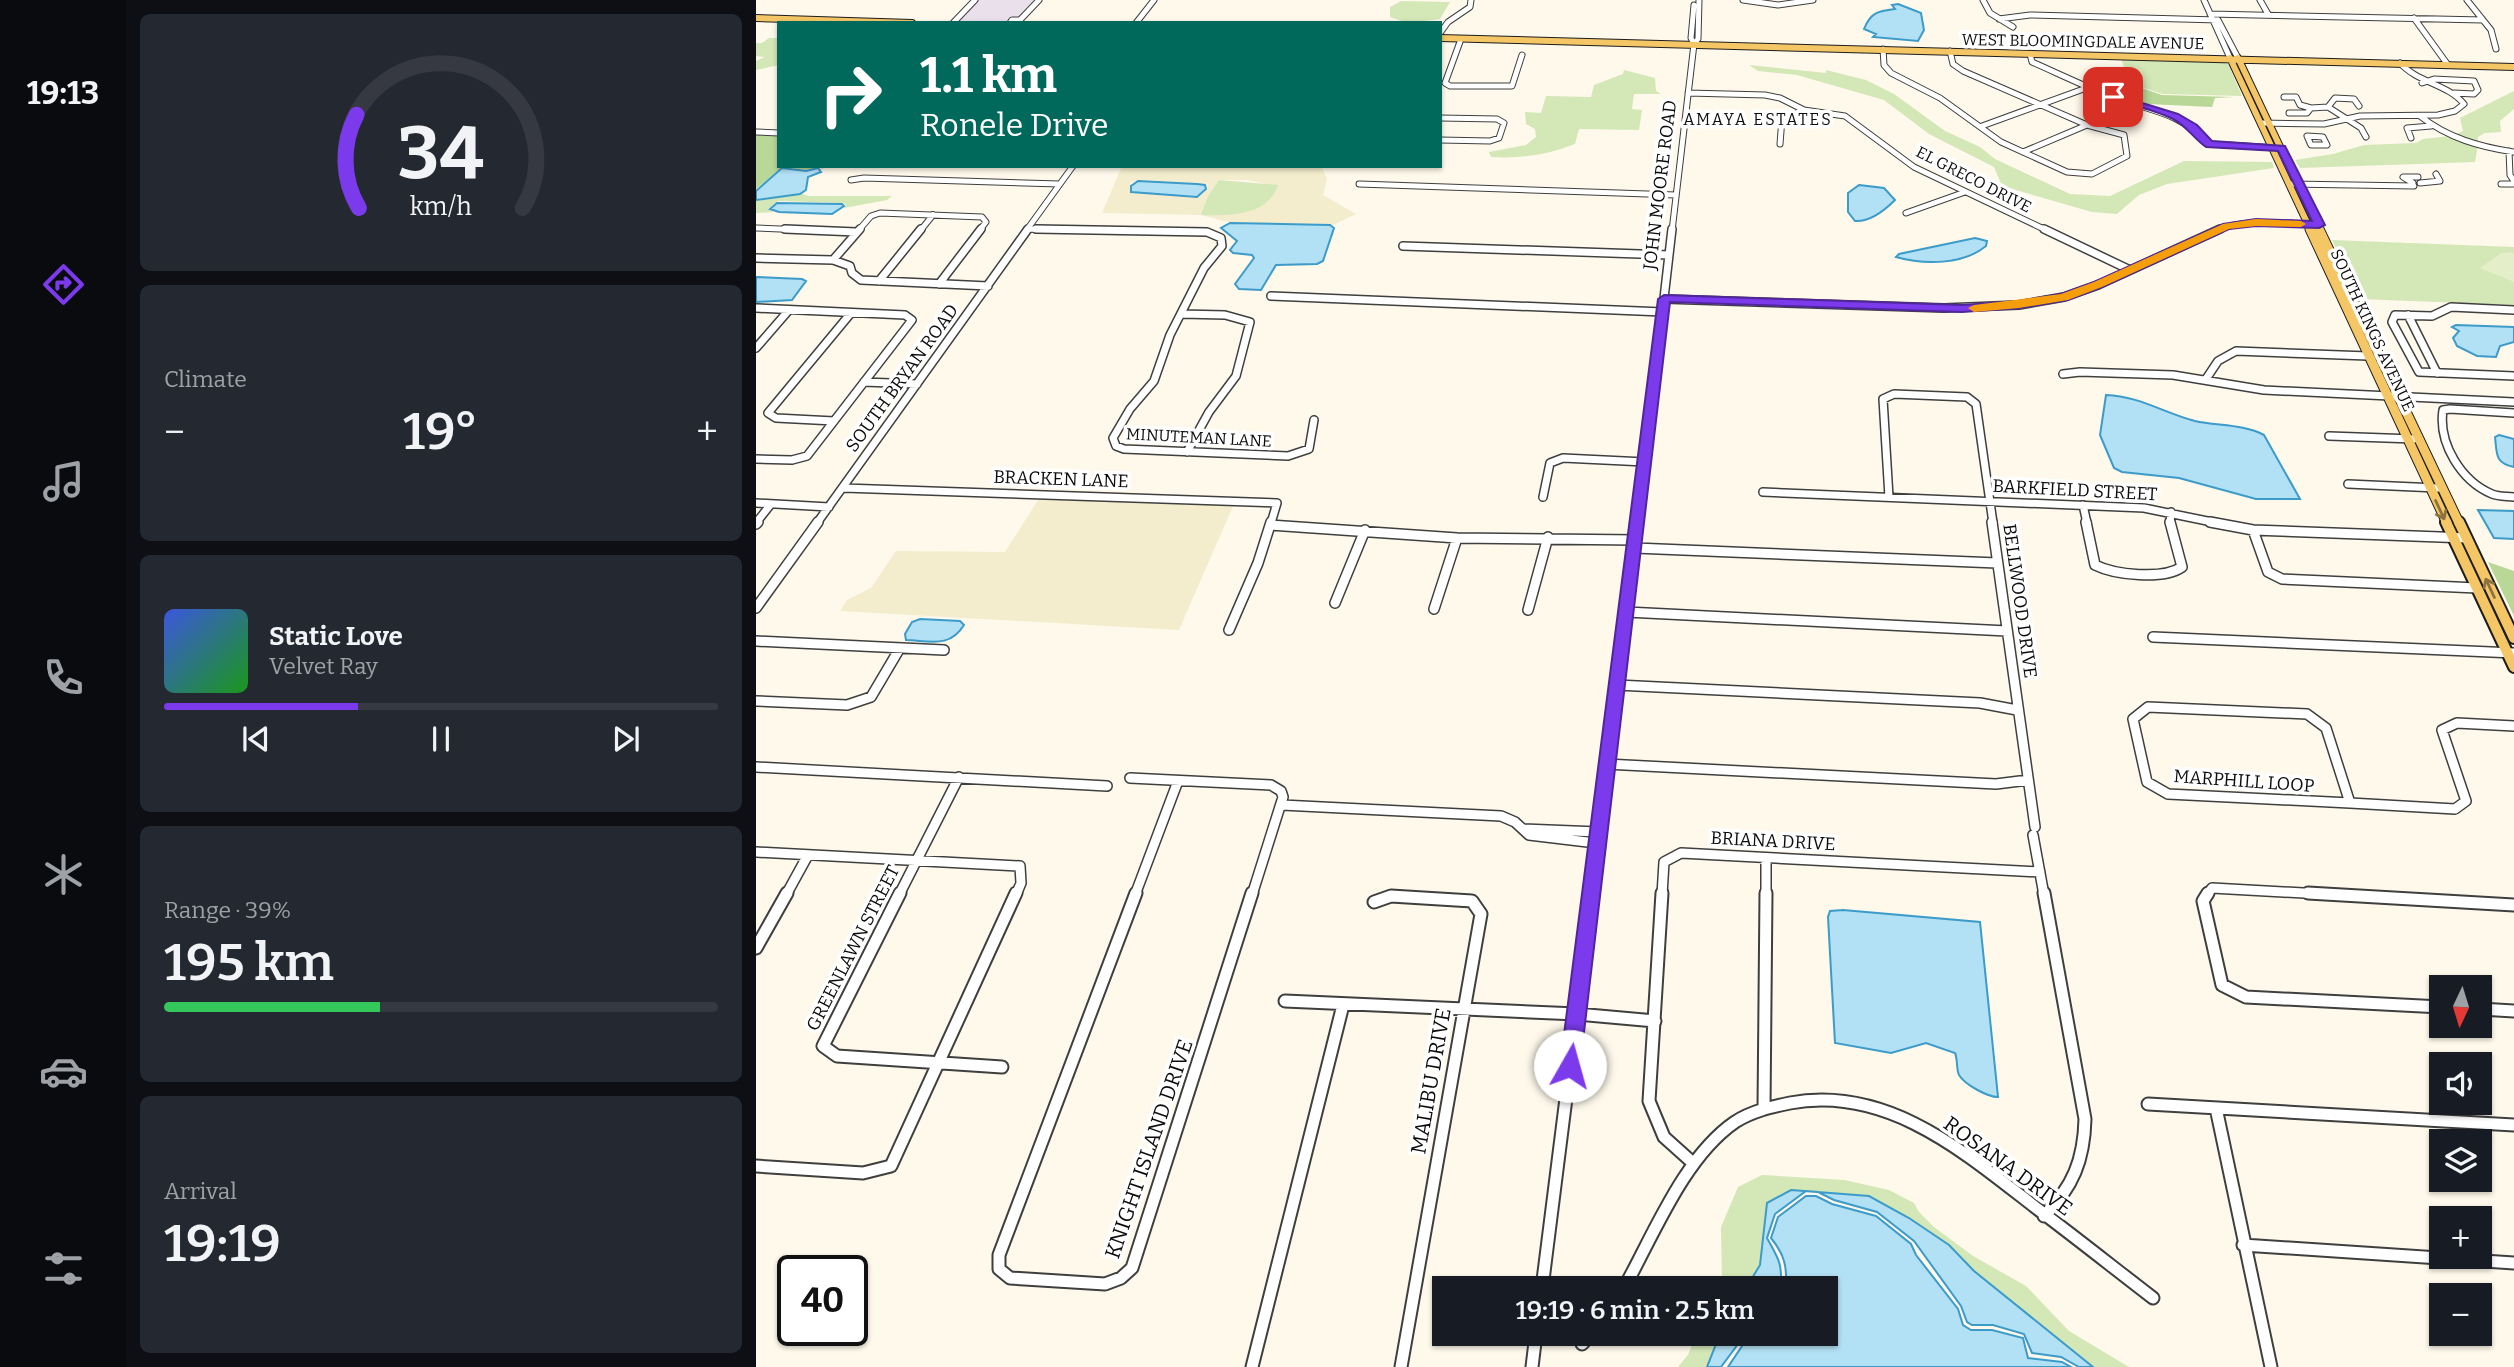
<!DOCTYPE html>
<meta charset="utf-8">
<style>
:root{--surface:#171b24;--page:#242831;--text:#f1f3f6;--muted:#9ea1a6;--line:#363941;--accent:#7c3aed}
body{margin:0;font-family:Bitter,serif;background:var(--page);color:var(--text);height:100vh;display:flex;flex-direction:column;font-size:26px;white-space:nowrap}
*{box-sizing:border-box;margin:0}
p{font-size:23px;color:var(--muted)}
.icon{flex:none;width:38px;height:38px;fill:none;stroke:currentColor;stroke-width:2;stroke-linecap:round;stroke-linejoin:round}
.map{position:relative;flex:1;overflow:hidden}
.details{display:flex;flex-direction:column;gap:14px;padding:14px;background:#0d0f14;width:630px}
.details>*{flex:none}
.guide{position:absolute;left:21px;top:21px;width:665px;height:147px;border-radius:0px;box-shadow:0 2px 5px #0004;background:#00695c;color:#fff;overflow:hidden}
.needle{width:46px;rotate:184deg}
.tools{position:absolute;left:1673px;top:975px;display:grid;gap:14px}
.tools a{display:grid;place-items:center;width:63px;height:63px;border-radius:0px;background:var(--surface);box-shadow:0 2px 5px #0004;font-size:35px}
.speed{position:absolute;left:21px;top:1255px;display:flex;gap:14px;font-size:35px;font-weight:700;text-align:center}
.speed>*{display:grid;place-content:center;width:91px;height:91px;border-radius:50%;background:var(--surface);box-shadow:0 2px 5px #0004;line-height:1}
.speed .limit{border:4px solid #111;border-radius:10px;background:#fff;color:#111}
.pin{position:absolute;display:grid;place-items:center;width:60px;height:60px;color:#fff;margin:-30px;border-radius:14px;box-shadow:0 4px 10px #0006}
.me{position:absolute;width:77px;margin:-38px;rotate:7deg;stroke-linejoin:round;filter:drop-shadow(0 0 5px #0008)}
.turn{display:flex;align-items:center;gap:24px;height:147px;padding:0 28px;font-size:32px}
.turn .icon{width:91px;height:91px;stroke-width:2.5}
.turn b{display:block;font-size:49px;line-height:60px}
.big{font-size:52px;font-weight:600;line-height:1.1}
.details .tile{flex:1;display:flex;flex-direction:column;justify-content:center;gap:10px;min-width:0;padding:0 24px;border-radius:10px;background:var(--page)}
.details .dial{align-items:center;gap:0}
.dial svg{height:182px;overflow:visible;fill:none;stroke:var(--line);stroke-width:7;stroke-linecap:round;text-anchor:middle}
.dial text{fill:var(--text);stroke:none}
.song{display:flex;align-items:center;gap:21px}
.cover{width:84px;height:84px;border-radius:10px;background:linear-gradient(135deg,hsl(230 70% 55%),hsl(120 70% 35%))}
.played{height:7px;border-radius:4px;background:linear-gradient(90deg,var(--accent) 35%,var(--line) 35%)}
.keys{display:flex;justify-content:space-around;direction:ltr}
.heat{display:flex;justify-content:space-between;align-items:center;font-size:38px;direction:ltr}
.charge{height:10px;border-radius:5px;background:linear-gradient(90deg,#34c759 39%,var(--line) 0)}
.trip{position:absolute;left:676px;top:1276px;width:406px;height:70px;border-radius:0px;background:var(--surface);box-shadow:0 2px 5px #0004;font-weight:600;line-height:70px;text-align:center}
main{display:flex;flex:1;min-height:0}
.tabs{display:flex;flex-direction:column;width:126px;justify-content:space-around;align-items:center;background:#090b0e;color:var(--muted)}
.tabs .icon{width:49px;height:49px}
.tabs .current{color:var(--accent)}
.tabs b{font-size:32px;color:var(--text)}
.map>svg:first-child{display:block}
</style>
<main>
<nav class="tabs">
<b>19:13</b>
<svg class="icon current" aria-label="directions" viewBox="0 0 24 24"><path d="M12 3l9 9-9 9-9-9zM9 14v-3h6M13 9l2 2-2 2"/></svg>
<svg class="icon" aria-label="music" viewBox="0 0 24 24"><path d="M9 18V5l10-2v13"/><circle cx="6" cy="18" r="3"/><circle cx="16" cy="16" r="3"/></svg>
<svg class="icon" aria-label="phone" viewBox="0 0 24 24"><path d="M5 4h4l2 5-3 2q2 4 5 5l2-3 5 2v4C11 20 4 13 5 4z"/></svg>
<svg class="icon" aria-label="climate" viewBox="0 0 24 24"><path d="M12 3v18M4 7l16 10M4 17L20 7"/></svg>
<svg class="icon" aria-label="car" viewBox="0 0 24 24"><path d="M5 17H2v-5l4-1 3-4h7l3 4 3 1v5h-3M9 17h6M6 11h13"/><circle cx="7" cy="17" r="2"/><circle cx="17" cy="17" r="2"/></svg>
<svg class="icon" aria-label="filters" viewBox="0 0 24 24"><path d="M4 7h16M4 17h16"/><circle cx="9" cy="7" r="2"/><circle cx="15" cy="17" r="2"/></svg>
</nav>
<section class="details">
<div class="tile dial"><svg viewBox="0 0 100 80">
<path d="M14 69A42 42 0 1 1 86 69"/>
<path d="M14 69A42 42 0 0 1 13 28" stroke="#7c3aed"/>
<text x="50" y="56" font-size="32" font-weight="700">34</text>
<text x="50" y="72" font-size="11">km/h</text>
</svg></div>
<div class="tile"><p>Climate</p>
<div class="heat"><a>−</a><b class="big">19°</b><a>+</a></div>
</div>
<div class="tile">
<div class="song"><i class="cover"></i><div><b>Static Love</b><p>Velvet Ray</p></div></div>
<div class="played"></div>
<div class="keys"><svg class="icon" aria-label="previous" viewBox="0 0 24 24"><path d="M18 5L8 12l10 7zM5 5v14"/></svg><svg class="icon" aria-label="pause" viewBox="0 0 24 24"><path d="M8 5v14M16 5v14"/></svg><svg class="icon" aria-label="next" viewBox="0 0 24 24"><path d="M6 5l10 7-10 7zM19 5v14"/></svg></div>
</div>
<div class="tile"><p>Range · 39%</p><b class="big">195 km</b><div class="charge"></div></div>
<div class="tile"><p>Arrival</p><b class="big">19:19</b></div>
</section>
<div class="map">
<svg width="1758" height="1367" viewBox="0 0 1758 1367">
<rect width="100%" height="100%" fill="#fef9eb"/>
<path fill="#e9e0eb" d="M220 0H280L263 19 251 23H199Z"/>
<path fill="#f3edcd" fill-rule="evenodd" d="M366 166H565L571 178 567 195 600 214 577 225 472 222 445 215 346 213ZM383 180 442 183 451 184 452 189 442 198 374 193V182ZM463 180H491L511 184 446 215 452 196Z
M282 500 478 504 423 630 84 611 91 600 115 588 140 551 249 552Z"/>
<path fill="#d3e7b7" d="M645 1 690 2H694L684 19 652 23 634 17V7Z
M13 38H23V65L0 70V61L9 57 0 56V43H6Z
M1365 59 1463 61 1472 64 1486 96 1407 94 1375 84Z
M993 65 1070 73V70L1110 80 1138 94 1189 131 1224 147 1239 159 1314 194 1354 196 1428 161 1516 162 1518 168 1411 184 1383 195 1361 214 1336 212 1246 186 1238 167 1173 134 1128 100 1041 75 1002 71Z
M868 70 899 78 900 91 905 94H878L876 109 886 110 883 130 823 129 819 144C791 155 764 159 735 157L733 152 770 145 780 137 779 129 770 124 769 112 785 113 790 96 835 97 838 85 867 74Z
M1758 91V109L1744 121 1745 132 1729 133 1722 137V143L1698 135 1707 131 1704 118Z
M1694 136 1722 145 1719 162 1544 168 1539 160 1577 154 1608 145 1660 143 1667 139Z
M463 180 522 185C512 216 474 216 445 215L452 196Z
M47 194 52 196H136L131 200 88 208 90 205 87 203 22 201 12 209 18 212 0 213V201Z
M1576 240 1758 247V305L1604 299Z
M1006 1175 1088 1180 1133 1190 1158 1203 1163 1212 1178 1227 1217 1256 1270 1286 1313 1331 1373 1367H1337L1218 1271 1193 1245 1113 1196 1035 1190 1011 1203 1004 1265 990 1288H966L965 1227 982 1187Z
M940 1334H964L951 1367H922L932 1355Z"/>
<path fill="#b9d797" d="M1370 75 1374 84 1406 95 1478 97 1459 98 1456 107 1392 104 1382 100 1376 90 1361 88 1359 85Z
M0 133 23 134V166H70L66 169 64 167 50 170 26 167 0 189Z
M1732 562 1758 571V616Z"/>
<path fill="#e4eec8" d="M1755 252 1758 253V282L1724 268 1745 253Z"/>
<path fill="#b2e0f4" stroke="#3c9bc8" stroke-width="2" d="M1142 4 1165 13 1168 30 1162 41 1117 37 1120 34 1108 29C1114 14 1120 11 1139 9L1136 5Z
M26 168 50 171 62 168 65 172 52 177 50 190 44 194 0 200V191Z
M382 181 441 184 449 185 450 189 441 197 375 192V186Z
M1103 185 1128 188 1139 200C1129 210 1114 222 1099 221L1092 212V193Z
M21 203 86 204 88 206 76 214 23 212 14 209Z
M474 223 574 225 578 228 567 261 561 264 520 265 505 290 483 289 479 284 498 258 496 255 477 253 474 250 481 241 465 228Z
M1219 238 1231 241 1230 246C1207 265 1168 265 1140 257L1143 254Z
M0 277 46 279 50 281 36 300 0 302Z
M1700 325 1758 327V342L1744 346 1740 357 1721 356 1701 346 1697 338 1703 331 1696 327Z
M1350 395C1383 396 1408 413 1439 421 1461 426 1488 424 1508 435L1544 499H1500L1423 478 1366 472 1358 468 1344 435Z
M1743 435 1758 439V467C1739 463 1741 455 1739 437Z
M1722 510 1758 511V539L1738 538Z
M164 619 204 621 208 625C194 648 175 641 150 640L149 634 156 622Z
M1087 910 1224 922 1242 1097C1232 1097 1209 1085 1203 1075 1200 1069 1202 1060 1199 1053L1170 1043 1135 1053 1079 1043 1072 917 1074 911Z
M1035 1190 1113 1196 1153 1218 1193 1245 1218 1271 1337 1367H1323L1305 1357 1276 1353 1268 1334 1237 1325H1216L1211 1322 1205 1306 1158 1241 1121 1212 1078 1200 1062 1192 1050 1191 1019 1214 1011 1238C1023 1260 1026 1262 1025 1288H990L1004 1265 1011 1203Z
M1050 1196H1060L1076 1204 1120 1216 1155 1244 1160 1255 1202 1309 1207 1325 1215 1330H1236L1267 1338 1272 1358 1306 1362 1315 1367H972L986 1346 989 1334H1069V1288H1030C1031 1267 1029 1255 1015 1238L1022 1217Z
M964 1334H984L982 1344 965 1367H951Z"/>
<g fill="none" stroke-linecap="round" stroke-linejoin="round">
<g stroke="#3f3f3f" stroke-width="7">
<path id="minor-far3" d="M987 0 1022 5 1057 0
M1227 0 1234 13 1257 27
M1448 0 1474 58
M1504 0 1512 14
M1711 0 1735 30 1740 49
M938 5 935 38 938 44
M1454 14 1727 20
M1658 18 1692 65
M1243 19 1274 15 1462 20
M1462 20 1482 58
M197 23 219 0
M254 23 256 20H264L283 0
M380 23 398 0
M684 33 692 22 714 7 715 0
M705 39 689 83 694 86H756L766 55
M1127 49 1128 65 1135 73 1184 98 1245 142 1311 172 1336 174 1371 156 1368 135 1331 125 1207 71 1197 64 1194 51
M1274 54 1276 62C1301 73 1326 85 1351 95 1393 112 1420 109 1453 144L1524 148
M1666 83 1678 79 1718 81 1722 90 1718 94 1698 93
M932 93 1009 95 1024 98 1048 110 1089 116 1158 167 1292 231
M1528 97H1540L1544 105 1555 108
M1572 107 1605 128 1610 137
M1572 107 1579 98 1598 99 1603 106
M1533 113H1551L1555 108 1572 107
M1664 116C1692 138 1724 147 1758 152
M684 118 741 119 748 123 743 138 734 141 684 140
M1505 123 1568 124 1604 116 1682 115 1699 111 1708 104C1692 84 1662 83 1644 63
M1226 126 1333 87
M0 132 23 133
M1551 136 1567 137 1571 145H1555Z
M1655 138 1651 128 1675 126
M1024 144 1026 118 1048 110
M1753 151 1754 175 1758 181
M1267 152 1331 125
M95 180 108 178 304 184
M1657 183 1647 177H1662
M1664 183 1684 181 1680 174
M603 184 920 195
M1534 184 1658 186
M1745 184H1758
M1150 213 1209 192
M0 228 72 231
M271 229 385 231
M102 231 115 216 124 213 226 217 230 222 223 231
M164 231 177 215
M270 231 317 166
M916 231 938 44 942 39 943 0
M1460 231C1490 217 1531 224 1563 225"/>
</g>
<g stroke="#3f3f3f" stroke-width="10">
<path id="minor-far2" d="M29 229 100 232
M280 229 451 232 465 238 466 246 448 268 414 335 398 381 374 409 357 438 360 446 368 449 532 456 553 449 558 420
M1288 229 1374 270
M647 246 913 255
M0 258 77 260 94 266 96 273 105 280 232 286
M77 260 104 229
M123 281 165 229
M183 284 225 229
M515 296 907 312
M908 299 1188 308 1263 305 1308 297 1342 285 1464 229
M0 308 149 315 156 320 51 456 36 460 0 459
M1758 310 1695 307 1676 316 1639 315 1636 322 1663 372 1758 376
M425 314 469 315 494 322 480 376 453 412 431 452
M1652 315 1681 373
M0 348 33 310
M1307 374 1324 372 1417 375 1508 390 1758 402
M1450 379 1462 361 1480 351 1612 356
M108 382 161 384
M1758 413 1694 409 1687 410C1682 443 1705 481 1736 494 1743 497 1751 496 1758 497
M78 421 20 418 12 413 95 313
M1573 436 1658 439
M1592 484 1681 488
M88 488 521 503 515 523
M1007 492 1388 508 1461 523
M787 497 794 463 807 458 889 462
M1133 497 1127 399 1138 394 1211 397 1220 404 1237 523
M0 503 73 507
M1327 505 1331 523
M0 523 15 504
M61 523 272 229
M882 523 916 229
M1414 523 1415 512"/>
</g>
<g stroke="#3f3f3f" stroke-width="12">
<path id="minor-far1" d="M1236 522 1279 827
M1330 522 1339 565C1359 575 1407 580 1426 567L1414 522
M1454 522 1497 530 1711 538
M0 524 2 522
M514 525 701 538 880 540
M1497 530 1512 572 1526 579 1721 588
M879 548 1241 563
M579 603 609 530
M0 608 62 522
M678 609 701 538
M772 610 792 537
M871 612 1251 631
M473 630 502 563 515 522
M1397 637 1758 653
M0 641 188 650
M861 685 1224 703 1261 710
M0 701 91 705 115 697 144 648
M1392 707 1551 714 1570 728 1594 803 1412 794 1391 782 1377 719Z
M850 764 1240 784 1272 780
M0 767 351 786
M374 778 515 785 525 791 527 797 496 895
M1594 803 1699 809 1710 801 1686 730 1701 723 1758 726
M526 805 745 816 759 822 773 835 840 843
M767 829 842 832
M1277 835 1288 895
M0 852 264 866 265 883 260 895
M30 895 52 855
M143 895 203 777
M379 895 422 781
M835 895 882 522
M906 895 908 862 925 853 1284 872
M1010 895V859
M1451 895 1456 888 1583 895"/>
</g>
<g stroke="#3f3f3f" stroke-width="15">
<path id="minor" d="M144 893 67 1046 81 1056 246 1067
M380 893 243 1255V1269L254 1278 349 1284 365 1278 376 1268 496 893
M906 893 893 1101 908 1137 937 1163
M1288 893 1329 1119C1328 1160 1317 1187 1288 1216
M1452 893 1447 901 1466 985 1490 997 1685 1007
M1552 893 1758 905
M618 902 635 896 716 901 725 914 645 1367
M0 948 31 893
M529 1001 821 1014 899 1021
M1724 1009 1758 1011
M1392 1104 1758 1125
M1008 1108 1010 893
M1460 1108 1515 1367
M0 1166 107 1173 135 1166 260 893
M1487 1245 1758 1263
M786 1288 836 893
M868 1288C898 1234 928 1157 979 1122 996 1111 1015 1107 1034 1103 1131 1085 1208 1152 1279 1207 1319 1237 1358 1268 1397 1298
M826 1344 835 1334
M496 1367 587 1005
M776 1367 780 1334"/>
</g>
<g stroke="#1d1d1d" stroke-width="8">
<path id="major-far2" d="M0 18 156 23
M684 38 1758 67
M1474 58 1555 231
M1482 58 1564 231"/>
</g>
<g stroke="#1d1d1d" stroke-width="11">
<path id="major-far1" d="M1554 229 1691 523
M1563 229 1703 523"/>
</g>
<g stroke="#1d1d1d" stroke-width="14">
<path id="major" d="M1690 522 1758 667
M1703 522 1758 638"/>
</g>
<use href="#minor-far3" stroke="#fff" stroke-width="5"/>
<use href="#minor-far2" stroke="#fff" stroke-width="7"/>
<use href="#minor-far1" stroke="#fff" stroke-width="9"/>
<use href="#minor" stroke="#fff" stroke-width="11"/>
<use href="#major-far2" stroke="#f4c666" stroke-width="6"/>
<use href="#major-far1" stroke="#f4c666" stroke-width="9"/>
<use href="#major" stroke="#f4c666" stroke-width="10"/>
</g>
<defs><path id="oneway-shaft" d="M-6 0H5M1.5-3L5.5 0L1.5 3" fill="none" stroke-width="1.6" stroke-linecap="round" stroke-linejoin="round" transform="scale(1.75)"/></defs>
<g stroke="#8c723e">
<use href="#oneway-shaft" transform="translate(1684 510) rotate(65)"/>
<use href="#oneway-shaft" transform="translate(1734 588) rotate(-115)"/>
</g>
<path fill="#7c3aed" stroke="#51269a" stroke-width="2" d="M1357 94 1422 114 1441 125 1456 141 1529 146 1569 225 1563 228 1500 226 1473 229 1346 287 1312 300 1263 308 1206 312 914 302 824 1066 821 1072 814 1074 807 1072 804 1066 902 299 908 295 1206 305 1263 301 1305 294 1338 282 1467 224 1500 219 1556 221 1522 151 1450 147C1438 139 1431 126 1417 119 1398 109 1374 105 1354 99V95Z"/>
<path fill="#f59e0b" d="M1500 219 1545 221 1550 224 1545 227 1500 226 1473 229 1346 287 1312 300 1263 308 1218 312 1212 308 1218 305 1305 294 1338 282 1467 224Z"/>
<g text-anchor="middle" stroke-width="7" stroke-linejoin="round" paint-order="stroke">
<g font-size="16" fill="#0c0c0c" stroke="#fff">
<text transform="translate(1327 41) rotate(1)" y="6">WEST BLOOMINGDALE AVENUE</text>
<text transform="translate(1218 179) rotate(27)" y="6">EL GRECO DRIVE</text>
<text transform="translate(1617 330) rotate(65)" y="6">SOUTH KINGS AVENUE</text>
<text transform="translate(443 437) rotate(3)" y="6">MINUTEMAN LANE</text>
</g>
<g font-size="16" letter-spacing="2" fill="#0c0c0c" stroke="#fff">
<text x="1002" y="125">AMAYA ESTATES</text>
</g>
<g font-size="18" fill="#0c0c0c" stroke="#fff">
<text transform="translate(904 185) rotate(-83)" y="6">JOHN MOORE ROAD</text>
<text transform="translate(146 378) rotate(-54)" y="6">SOUTH BRYAN ROAD</text>
<text transform="translate(305 479) rotate(2)" y="6">BRACKEN LANE</text>
<text transform="translate(1319 490) rotate(3)" y="6">BARKFIELD STREET</text>
<text transform="translate(1264 601) rotate(82)" y="6">BELLWOOD DRIVE</text>
<text transform="translate(1488 781) rotate(4)" y="6">MARPHILL LOOP</text>
<text transform="translate(1017 841) rotate(3)" y="6">BRIANA DRIVE</text>
<text transform="translate(97 948) rotate(-63)" y="6">GREENLAWN STREET</text>
</g>
<g font-size="21" fill="#0c0c0c" stroke="#fff">
<text transform="translate(675 1081) rotate(-80)" y="7">MALIBU DRIVE</text>
<text transform="translate(393 1149) rotate(-71)" y="7">KNIGHT ISLAND DRIVE</text>
<text transform="translate(1252 1166) rotate(36)" y="7">ROSANA DRIVE</text>
</g>
</g>
</svg>
<div class="tools">
<a><svg class="needle" viewBox="-14 -14 28 28"><path d="M0-13l5 13h-10z" fill="#e53935"/><path d="M0 13l5-13h-10z" fill="#9ea1a6"/></svg></a>
<a><svg class="icon" aria-label="sound" viewBox="0 0 24 24"><path d="M4 9h4l5-4v14l-5-4H4zM17 9q2 3 0 6"/></svg></a>
<a><svg class="icon" aria-label="layers" viewBox="0 0 24 24"><path d="M12 4l9 5-9 5-9-5zM3 14l9 5 9-5"/></svg></a>
<a>+</a>
<a>−</a>
</div>
<div class="speed"><div class="limit">40</div></div>
<div class="pin" style="left:1357px;top:97px;background:#d93025"><svg class="icon" aria-label="arrive" viewBox="0 0 24 24"><path d="M6 21V4h12l-3 4 3 4H6"/></svg></div>
<svg class="me" style="left:814px;top:1066px" viewBox="-20 -20 40 40"><circle r="19" fill="#fff"/><path d="M0-13L10 11 0 6-10 11z" fill="#7c3aed"/></svg>
<div class="trip">19:19 · 6 min · 2.5 km</div>
<div class="guide">
<div class="turn"><svg class="icon" aria-label="right" viewBox="0 0 24 24"><path d="M7 20v-9h11M14 6l5 5-5 5"/></svg><div><b>1.1 km</b>Ronele Drive</div></div>
</div>
</div>
</main>
